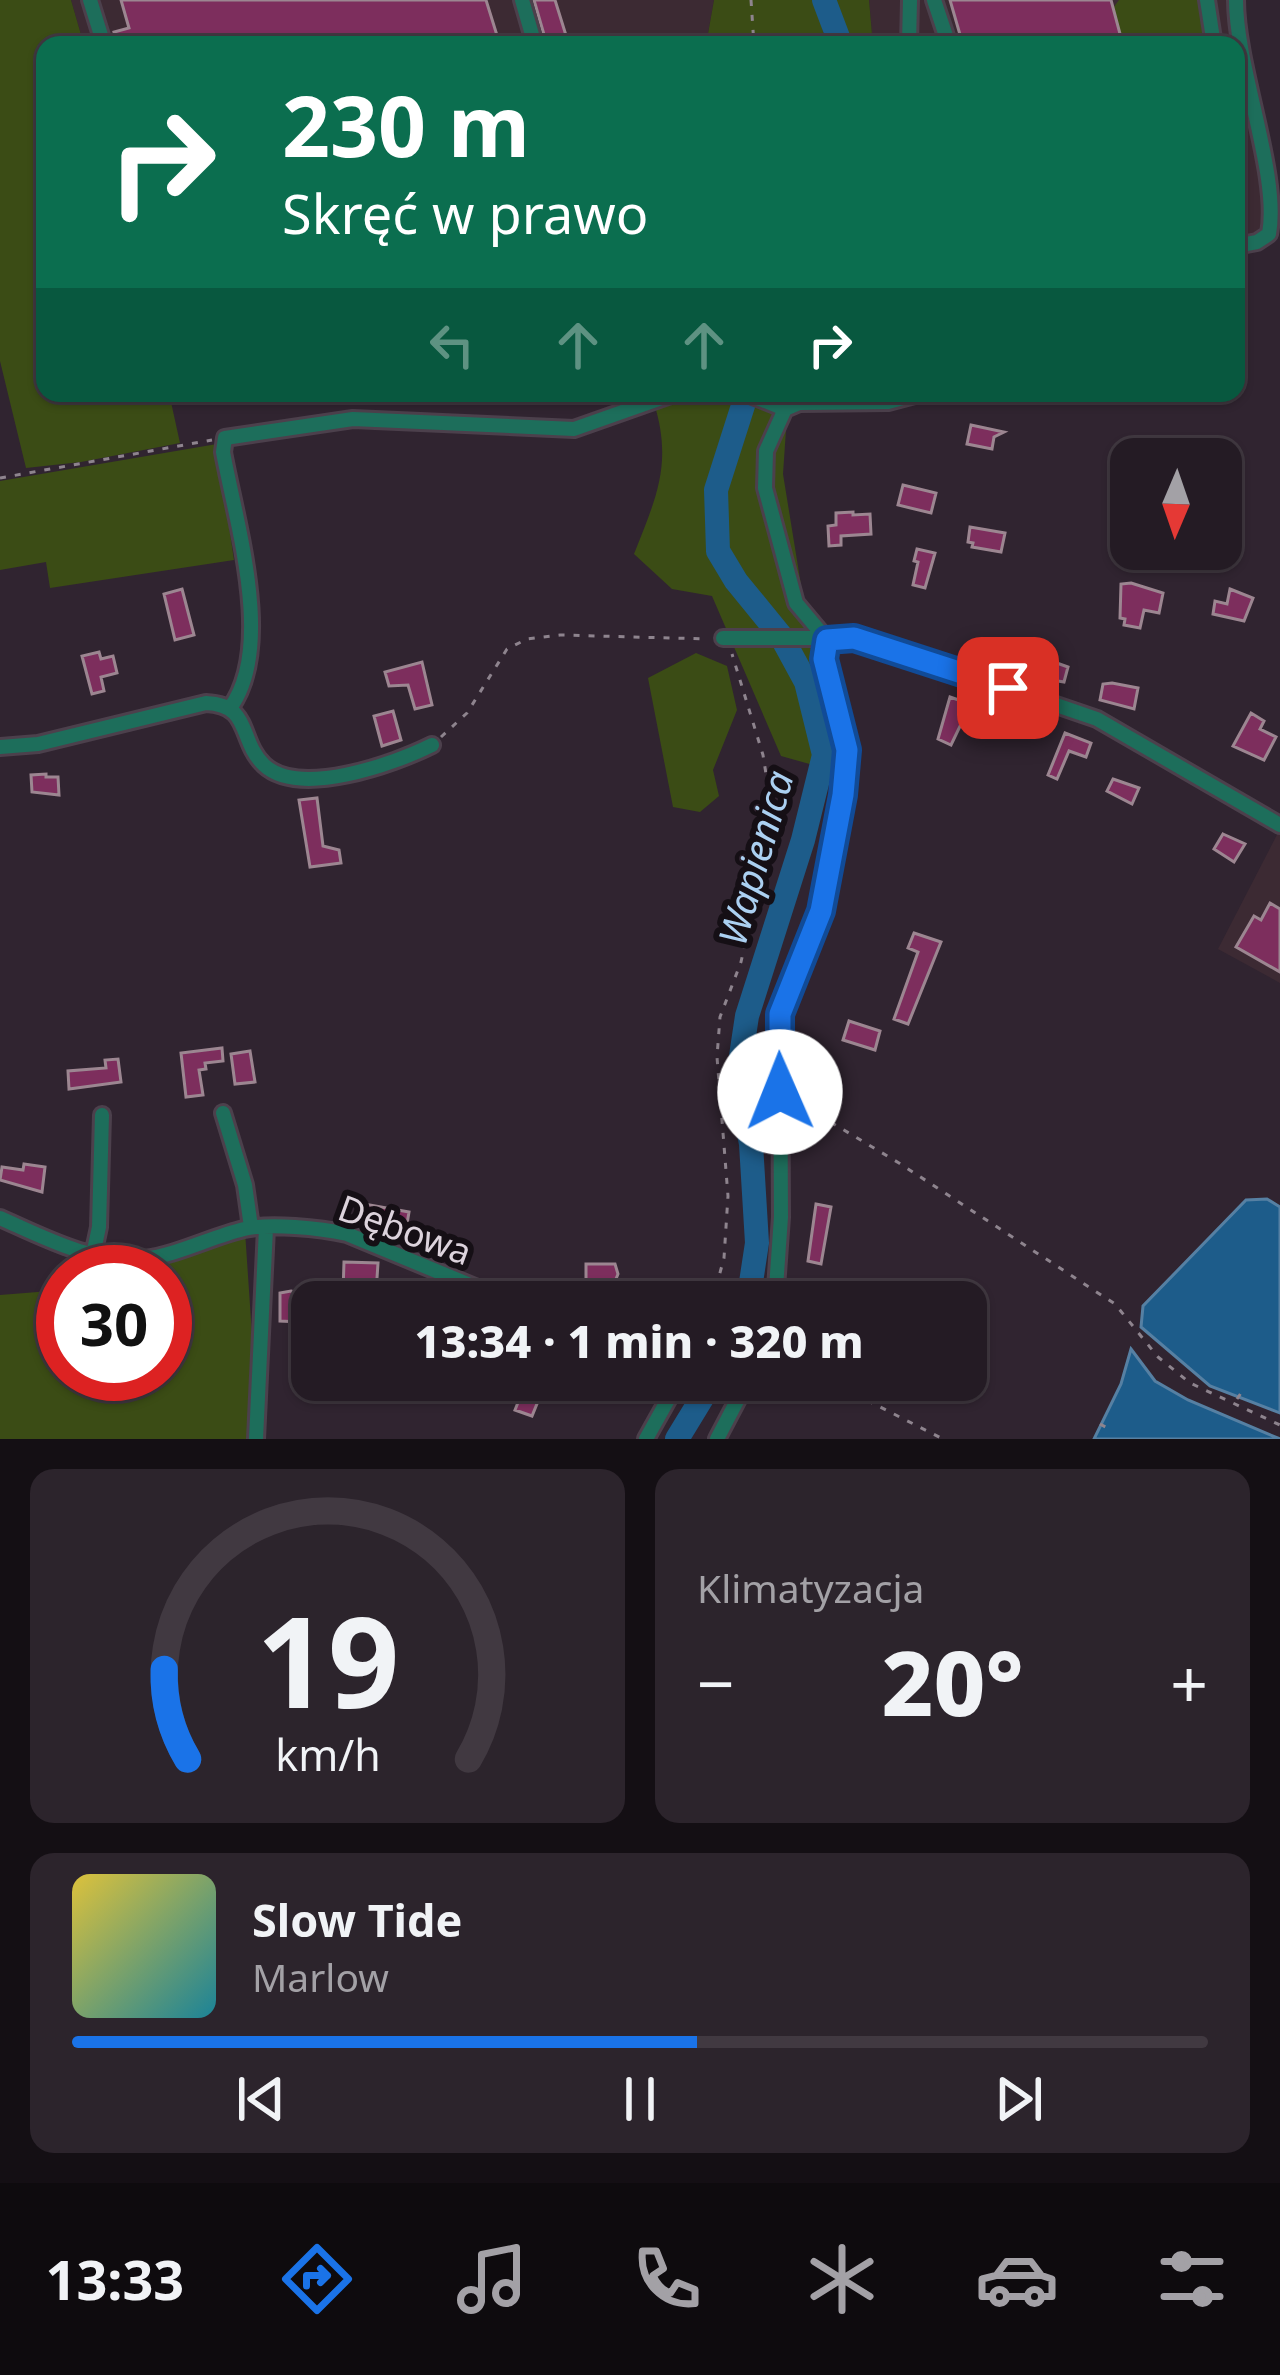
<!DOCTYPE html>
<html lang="pl">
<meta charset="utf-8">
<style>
:root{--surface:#241b24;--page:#2c242c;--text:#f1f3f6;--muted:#a3a1a6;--line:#413941;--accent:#1a73e8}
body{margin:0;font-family:"Noto Sans",sans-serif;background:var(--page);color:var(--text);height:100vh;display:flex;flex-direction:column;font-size:45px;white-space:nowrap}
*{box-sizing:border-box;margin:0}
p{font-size:39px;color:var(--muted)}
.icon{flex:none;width:66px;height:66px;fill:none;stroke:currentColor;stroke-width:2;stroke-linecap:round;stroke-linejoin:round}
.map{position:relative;height:1439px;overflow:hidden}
.drawer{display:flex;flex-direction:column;gap:30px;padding:30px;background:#140f14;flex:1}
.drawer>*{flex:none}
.banner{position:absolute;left:36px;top:36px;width:1209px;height:366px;border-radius:24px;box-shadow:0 3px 9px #0004,0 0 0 3px var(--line);background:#0b6e4f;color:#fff;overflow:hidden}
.needle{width:78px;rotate:182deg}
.tools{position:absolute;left:1110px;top:438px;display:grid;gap:24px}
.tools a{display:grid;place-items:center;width:132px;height:132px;border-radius:24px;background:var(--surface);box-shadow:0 3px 9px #0004,0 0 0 3px var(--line);font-size:60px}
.speed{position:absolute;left:36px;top:1245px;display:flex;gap:24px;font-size:60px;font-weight:700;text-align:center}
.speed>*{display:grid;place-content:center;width:156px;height:156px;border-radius:50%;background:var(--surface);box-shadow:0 3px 9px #0004,0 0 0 3px var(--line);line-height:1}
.speed .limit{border:18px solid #d22;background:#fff;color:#111}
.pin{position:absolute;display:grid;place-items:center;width:102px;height:102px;color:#fff;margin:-51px;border-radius:24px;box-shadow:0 6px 18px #0006}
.me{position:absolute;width:132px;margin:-66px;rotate:359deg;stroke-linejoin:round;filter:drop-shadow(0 0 9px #0008)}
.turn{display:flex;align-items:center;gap:42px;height:252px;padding:0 48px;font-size:54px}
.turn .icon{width:156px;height:156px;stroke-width:2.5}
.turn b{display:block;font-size:84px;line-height:102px}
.lanes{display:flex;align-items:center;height:114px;padding:0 48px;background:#0003;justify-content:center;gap:60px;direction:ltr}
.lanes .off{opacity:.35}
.big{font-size:90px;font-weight:800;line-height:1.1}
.drawer .tile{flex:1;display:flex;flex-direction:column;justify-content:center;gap:18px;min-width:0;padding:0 42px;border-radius:24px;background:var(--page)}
.drawer .dial{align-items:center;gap:0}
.dial svg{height:312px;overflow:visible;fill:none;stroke:var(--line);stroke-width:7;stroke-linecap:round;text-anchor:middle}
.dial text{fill:var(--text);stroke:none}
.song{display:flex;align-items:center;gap:36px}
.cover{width:144px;height:144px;border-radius:18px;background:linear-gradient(135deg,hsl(50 70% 55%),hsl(190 70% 35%))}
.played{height:12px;border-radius:6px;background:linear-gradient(90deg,var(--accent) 55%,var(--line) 55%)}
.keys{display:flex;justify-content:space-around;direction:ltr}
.heat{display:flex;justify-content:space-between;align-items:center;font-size:66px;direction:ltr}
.drawer .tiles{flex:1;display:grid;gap:30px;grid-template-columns:1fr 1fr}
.tile:last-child{grid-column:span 2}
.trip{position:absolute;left:291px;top:1281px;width:696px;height:120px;border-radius:24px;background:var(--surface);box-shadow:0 3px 9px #0004,0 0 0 3px var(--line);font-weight:800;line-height:120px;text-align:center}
.menu{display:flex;height:192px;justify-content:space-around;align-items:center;background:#0e0b0e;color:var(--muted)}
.menu .icon{width:84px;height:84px}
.menu .on{color:var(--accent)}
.menu b{font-size:54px;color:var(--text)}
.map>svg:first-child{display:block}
</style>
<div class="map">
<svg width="1280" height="1439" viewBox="0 0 1280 1439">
<rect width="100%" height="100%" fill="#302430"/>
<path fill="#3c2a33" d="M71 0H714L706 45H84Z
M869 0H1230L1229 19 1234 45H873Z
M1236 53 1269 186 1264 232 1255 238 1236 241Z
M1280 829V983L1218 949Z"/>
<path fill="#3b4c15" d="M0 0H71L84 45H45V393H169L180 443 81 462 26 468 0 361Z
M714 0H816L826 45H706Z
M836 0H869L873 45H848Z
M1119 0H1198L1206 45H1123L1113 8Z
M689 393H737L787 415 783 474 831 770 781 756 712 596 672 589 634 554C656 498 673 464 654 403Z
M217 444 234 560 50 588 46 562 0 570V481Z
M696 653 727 666 737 710 713 770 719 796 700 812 673 807 648 678Z
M245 1231 259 1439H0V1295L63 1290V1374H165V1272H82L87 1258 145 1263Z"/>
<path fill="#1d5c8a" stroke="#5680a3" stroke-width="3" d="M1267 1199 1280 1207V1413L1210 1386 1141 1327 1143 1306 1246 1200Z
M1131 1349 1155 1381 1188 1400 1280 1439H1094L1121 1384Z"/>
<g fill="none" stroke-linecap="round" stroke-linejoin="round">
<path stroke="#1d5c8a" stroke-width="24" d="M824 0 841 45
M747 393 716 490 718 551 736 581 781 636 806 682 824 755 803 840 747 1016 738 1076 751 1144 757 1243 748 1302
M677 1439 713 1380"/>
</g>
<path fill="#7d2e5d" stroke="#9c8691" stroke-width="3" d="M121 0H486L500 45H118L114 32 129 28Z
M534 0H555L569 45H547Z
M950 0H1111L1123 45H963Z
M971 425 1004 432 994 437 992 449 967 444Z
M903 485 936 493 931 513 898 505Z
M853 512V515L870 514 871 534 841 536V545L829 546 828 526 836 525V513Z
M970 527 1005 533 1001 552 972 547 973 543 968 542Z
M917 549 935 553 925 588 913 585 918 562 914 561Z
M1131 583 1163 593 1159 613 1144 610 1140 628 1124 625 1125 619 1120 618 1121 584Z
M182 589 194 635 175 640 164 594Z
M1230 589 1253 598 1244 621 1213 614 1215 601 1227 604Z
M99 652 101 659 113 656 117 673 101 677 104 691 92 694 82 656Z
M1040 657 1068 667 1064 682 1034 677Z
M422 662 432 705 415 709 408 685 389 686 385 672Z
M1112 683 1138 688 1134 709 1100 700 1103 684Z
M950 697 976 706 970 723 963 720 951 745 938 739Z
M393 711 401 740 382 746 374 716Z
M1251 713 1264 721 1260 729 1276 737 1264 760 1233 746Z
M1065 733 1091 743 1086 757 1069 751 1057 779 1048 775Z
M46 774V777H58L59 795 32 792 31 775Z
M1113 779 1139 788 1132 804 1107 791Z
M317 798 323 846 339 850 341 863 310 867 299 800Z
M1223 834 1245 844 1234 862 1214 849Z
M1270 903 1280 909V972L1236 947 1254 916 1261 920Z
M914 933 941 942 908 1024 894 1019 918 952 908 948Z
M849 1021 880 1031 875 1050 843 1040Z
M222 1048 223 1061 205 1063 206 1069 199 1070 203 1095 186 1097 181 1053Z
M250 1051 255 1082 235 1084 231 1054Z
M118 1059 121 1082 69 1089 68 1071 106 1068 105 1060Z
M24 1164 45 1167 42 1192 0 1180 2 1167 23 1170Z
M364 1204 409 1212 406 1230 382 1227 383 1221 362 1219Z
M816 1204 831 1207 821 1264 808 1261Z
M344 1262 378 1263 376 1293 343 1292Z
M586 1264H615L618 1274 614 1284 586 1282Z
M291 1291 301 1294 300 1322 280 1321V1293Z
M527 1380 545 1384 532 1416 515 1410Z"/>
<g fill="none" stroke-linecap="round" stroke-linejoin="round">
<g stroke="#4c404c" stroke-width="20">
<path id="minor" d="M90 0 104 45
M522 0 535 45
M934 0 949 45
M1207 0 1214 45
M1236 0C1236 68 1280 175 1269 234L1257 242 1236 246
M909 45 910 0
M1236 181V189
M745 393 785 409
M723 638H854L919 658 1097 719 1280 825
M827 640 796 603 765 488 766 451 785 409 799 403 888 402 922 393
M230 708C275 647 236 523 223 452L225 438 353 419 574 429 676 393
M0 747 38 744 206 703C252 705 238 740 264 765 299 798 394 764 432 745
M223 1113 245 1185 251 1227
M0 1218C45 1238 93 1264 144 1259 177 1255 211 1237 244 1229 270 1223 320 1228 347 1234L511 1302
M93 1255 99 1227 102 1115
M775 1302 781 1217 780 1014 821 911 843 795 847 750 824 659 827 640
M256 1439 266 1228
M646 1439 679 1380
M717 1439 748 1380"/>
</g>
<path stroke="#8e848e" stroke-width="3" stroke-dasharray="6 9" stroke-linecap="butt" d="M751 0 754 45
M0 478 212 440
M441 737 467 713 507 649 527 639 560 635 708 639
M792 1099 899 1163 1115 1304 1158 1357 1190 1383 1280 1425
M712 1302 724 1258 728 1196 717 1057 720 1017 741 962 773 818 763 755 732 654
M827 1380 943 1439
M1237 1399 1241 1393
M1100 1424 1113 1431"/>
<use href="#minor" stroke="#1d6e5b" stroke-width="14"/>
</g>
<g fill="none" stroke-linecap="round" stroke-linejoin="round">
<g stroke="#114b97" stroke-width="30">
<path id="route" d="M780 1092V1014L821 911 843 795 847 750 824 659 827 640 854 638 1008 688"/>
</g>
<use href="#route" stroke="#1a73e8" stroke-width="21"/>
</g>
<g text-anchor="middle" stroke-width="12" stroke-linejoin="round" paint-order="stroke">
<g font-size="36" fill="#dcd3dc" stroke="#150f15">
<text transform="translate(405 1230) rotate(20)" y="13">Dębowa</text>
</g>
<g font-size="39" font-style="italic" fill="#abd0f1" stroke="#150f15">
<text transform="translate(756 858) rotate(-74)" y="14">Wapienica</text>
</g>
</g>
</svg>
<div class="tools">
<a><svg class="needle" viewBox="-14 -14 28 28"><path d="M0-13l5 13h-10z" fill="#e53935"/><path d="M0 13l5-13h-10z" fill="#a3a1a6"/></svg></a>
</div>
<div class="speed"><div class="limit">30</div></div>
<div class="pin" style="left:1008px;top:688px;background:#d93025"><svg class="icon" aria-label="arrive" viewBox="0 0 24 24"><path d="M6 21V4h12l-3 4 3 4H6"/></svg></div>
<svg class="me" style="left:780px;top:1092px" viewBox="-20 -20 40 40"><circle r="19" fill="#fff"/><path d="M0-13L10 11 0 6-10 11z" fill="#1a73e8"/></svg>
<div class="trip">13:34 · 1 min · 320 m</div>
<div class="banner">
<div class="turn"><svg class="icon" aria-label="right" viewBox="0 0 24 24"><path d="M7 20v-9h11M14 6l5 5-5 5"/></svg><div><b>230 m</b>Skręć w prawo</div></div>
<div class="lanes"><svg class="icon off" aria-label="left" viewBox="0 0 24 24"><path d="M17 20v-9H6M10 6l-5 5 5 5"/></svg><svg class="icon off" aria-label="ahead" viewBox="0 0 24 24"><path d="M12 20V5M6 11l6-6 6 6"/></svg><svg class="icon off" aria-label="ahead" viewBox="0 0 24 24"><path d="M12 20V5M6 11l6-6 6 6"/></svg><svg class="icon" aria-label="right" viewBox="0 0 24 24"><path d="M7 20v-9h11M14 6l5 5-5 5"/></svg></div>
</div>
</div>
<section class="drawer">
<div class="tiles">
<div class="tile dial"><svg viewBox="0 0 100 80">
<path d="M14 69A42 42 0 1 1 86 69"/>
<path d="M14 69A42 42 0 0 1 8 46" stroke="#1a73e8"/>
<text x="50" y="56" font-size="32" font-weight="700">19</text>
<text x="50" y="72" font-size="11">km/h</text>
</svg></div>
<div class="tile"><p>Klimatyzacja</p>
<div class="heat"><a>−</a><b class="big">20°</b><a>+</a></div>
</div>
<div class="tile">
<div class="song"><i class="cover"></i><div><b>Slow Tide</b><p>Marlow</p></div></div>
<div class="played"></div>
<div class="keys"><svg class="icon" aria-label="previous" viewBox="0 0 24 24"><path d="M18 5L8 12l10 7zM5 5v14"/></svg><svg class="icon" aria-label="pause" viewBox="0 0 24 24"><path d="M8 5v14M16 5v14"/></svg><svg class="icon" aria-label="next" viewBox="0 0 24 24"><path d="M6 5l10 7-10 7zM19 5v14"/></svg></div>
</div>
</div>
</section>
<nav class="menu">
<b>13:33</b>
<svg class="icon on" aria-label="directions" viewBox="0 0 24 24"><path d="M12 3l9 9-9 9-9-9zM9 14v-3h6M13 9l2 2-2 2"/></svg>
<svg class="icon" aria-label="music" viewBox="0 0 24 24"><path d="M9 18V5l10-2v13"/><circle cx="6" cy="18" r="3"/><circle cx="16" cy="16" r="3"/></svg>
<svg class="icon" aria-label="phone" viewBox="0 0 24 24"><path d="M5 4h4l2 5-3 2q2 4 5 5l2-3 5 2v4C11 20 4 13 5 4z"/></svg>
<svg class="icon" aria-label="climate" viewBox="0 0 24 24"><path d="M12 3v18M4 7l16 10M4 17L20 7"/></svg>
<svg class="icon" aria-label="car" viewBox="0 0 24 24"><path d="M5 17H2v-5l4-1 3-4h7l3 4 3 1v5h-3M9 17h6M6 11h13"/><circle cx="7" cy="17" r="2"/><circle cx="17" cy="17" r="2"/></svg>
<svg class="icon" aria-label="filters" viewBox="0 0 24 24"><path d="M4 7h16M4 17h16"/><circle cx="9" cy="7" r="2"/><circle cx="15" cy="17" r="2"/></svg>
</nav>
